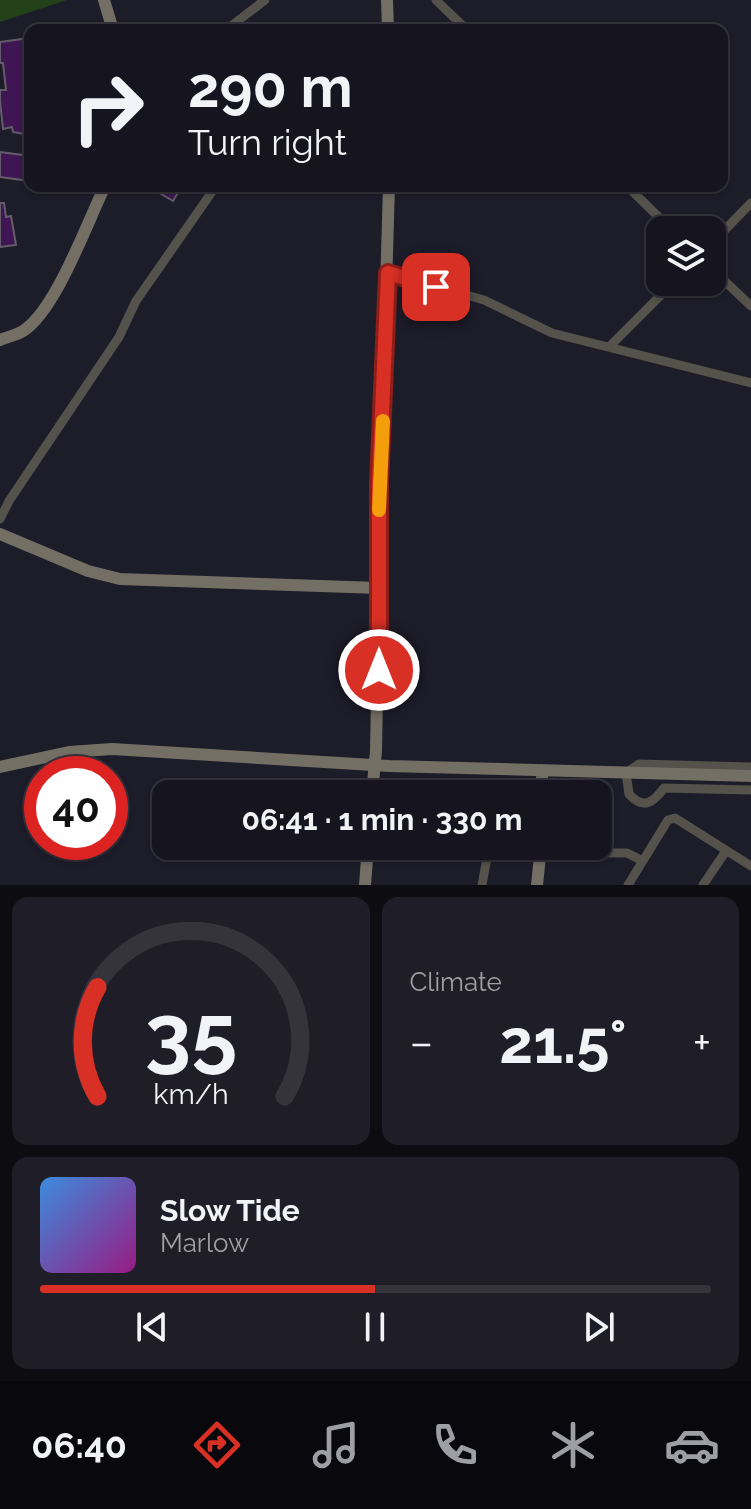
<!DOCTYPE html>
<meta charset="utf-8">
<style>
:root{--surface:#16151f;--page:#1f1e28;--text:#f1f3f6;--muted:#9e9fa4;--line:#35343d;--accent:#d93025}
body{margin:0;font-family:Raleway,sans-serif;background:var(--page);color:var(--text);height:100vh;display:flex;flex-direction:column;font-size:30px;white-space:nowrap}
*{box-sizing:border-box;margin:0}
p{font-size:26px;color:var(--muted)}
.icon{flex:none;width:44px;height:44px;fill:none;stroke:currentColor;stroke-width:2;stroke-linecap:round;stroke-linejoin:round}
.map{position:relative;height:885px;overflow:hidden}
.sheet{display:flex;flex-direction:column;gap:12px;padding:12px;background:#0c0c11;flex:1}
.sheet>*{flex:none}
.top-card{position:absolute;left:24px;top:24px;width:704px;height:168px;border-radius:16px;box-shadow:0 2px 6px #0004,0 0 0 2px var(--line);background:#16151f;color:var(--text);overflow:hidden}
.controls{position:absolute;left:646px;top:216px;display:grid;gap:16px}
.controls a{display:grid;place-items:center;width:80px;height:80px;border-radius:16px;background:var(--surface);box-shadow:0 2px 6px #0004,0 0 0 2px var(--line);font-size:40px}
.speed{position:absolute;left:24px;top:756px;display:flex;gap:16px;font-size:40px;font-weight:700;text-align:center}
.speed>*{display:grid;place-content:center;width:104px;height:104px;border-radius:50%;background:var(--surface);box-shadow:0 2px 6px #0004,0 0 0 2px var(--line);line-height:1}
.speed .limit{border:12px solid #d22;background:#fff;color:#111}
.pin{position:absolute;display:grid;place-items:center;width:68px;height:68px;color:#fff;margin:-34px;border-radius:16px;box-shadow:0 4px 12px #0006}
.me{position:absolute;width:88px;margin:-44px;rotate:0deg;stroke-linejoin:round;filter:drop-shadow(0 0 6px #0008)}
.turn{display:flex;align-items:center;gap:28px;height:168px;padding:0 32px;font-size:36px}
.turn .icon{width:104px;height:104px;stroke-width:2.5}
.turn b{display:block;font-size:56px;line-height:68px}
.big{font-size:60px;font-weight:700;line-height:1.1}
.sheet .card{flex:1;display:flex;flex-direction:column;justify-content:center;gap:12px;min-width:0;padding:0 28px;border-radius:16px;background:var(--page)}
.sheet .dial{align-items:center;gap:0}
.dial svg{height:208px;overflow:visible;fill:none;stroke:var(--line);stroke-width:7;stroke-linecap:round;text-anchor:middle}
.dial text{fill:var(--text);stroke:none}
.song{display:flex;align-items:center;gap:24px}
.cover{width:96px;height:96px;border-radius:12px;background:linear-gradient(135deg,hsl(210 70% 55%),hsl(310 70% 35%))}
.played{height:8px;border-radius:4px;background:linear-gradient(90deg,var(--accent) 50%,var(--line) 50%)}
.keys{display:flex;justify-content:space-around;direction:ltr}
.heat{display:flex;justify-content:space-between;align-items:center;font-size:44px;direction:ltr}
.sheet .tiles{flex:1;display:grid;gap:12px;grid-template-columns:1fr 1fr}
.card:last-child{grid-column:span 2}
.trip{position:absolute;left:152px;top:780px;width:460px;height:80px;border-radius:16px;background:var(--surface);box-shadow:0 2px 6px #0004,0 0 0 2px var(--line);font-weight:700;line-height:80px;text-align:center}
.dock{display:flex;height:128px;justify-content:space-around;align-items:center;background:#09080c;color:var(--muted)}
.dock .icon{width:56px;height:56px}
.dock .current{color:var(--accent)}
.dock b{font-size:36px;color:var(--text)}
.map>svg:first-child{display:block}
</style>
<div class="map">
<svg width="751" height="885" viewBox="0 0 751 885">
<rect width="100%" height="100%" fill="#1d1c29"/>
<path fill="#234119" d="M0 0H67L0 22Z"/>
<path fill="#3f1553" stroke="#655c6a" stroke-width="2" d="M30 38V135L13 132 12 127 3 129 0 101V90H6L3 63H0V42Z
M0 152 30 156V181L0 177Z
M148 186H182L173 201Z
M0 203H4L6 217 11 216 16 245 0 247Z"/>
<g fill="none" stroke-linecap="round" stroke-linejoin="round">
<path stroke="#54524b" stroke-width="9" d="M436 0 467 30
M226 30 265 0
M627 186 672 230
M712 243 751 203
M712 269 751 306
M388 273 484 300 552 333 751 383
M609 347 674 282
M0 519 9 501 119 337 136 301 216 186
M379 526V588
M751 767 639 764 626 773 629 794C643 810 653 803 664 788L751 790
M482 885 487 858 495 852 627 853 641 860
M628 885 668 820 675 818 751 866
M703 885 726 851"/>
<path stroke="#736f64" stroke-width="12" d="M104 0 113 30
M387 0 388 30
M0 340C7 337 17 335 23 331 56 310 87 223 105 186
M379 526 389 186
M0 534 88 571 120 579 379 588 376 751 372 794
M0 767 69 752 112 749 389 766 751 776
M542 794V770
M365 885 368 846
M537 885 541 846"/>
</g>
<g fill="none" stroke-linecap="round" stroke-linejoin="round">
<g stroke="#8d1f18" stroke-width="20">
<path id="route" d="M379 670V483L388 273 436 287"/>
</g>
<use href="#route" stroke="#d93025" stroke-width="14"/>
<path stroke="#f59e0b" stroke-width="14" d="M379 510 383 421"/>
</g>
</svg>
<div class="controls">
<a><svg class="icon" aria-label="layers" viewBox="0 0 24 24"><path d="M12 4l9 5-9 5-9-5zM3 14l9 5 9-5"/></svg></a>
</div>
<div class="speed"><div class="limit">40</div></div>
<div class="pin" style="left:436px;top:287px;background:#d93025"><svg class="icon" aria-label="arrive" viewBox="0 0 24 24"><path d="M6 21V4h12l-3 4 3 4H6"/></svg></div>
<svg class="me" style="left:379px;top:670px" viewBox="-20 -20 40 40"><circle r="17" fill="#d93025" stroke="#fff" stroke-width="3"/><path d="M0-11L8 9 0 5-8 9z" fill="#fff"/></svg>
<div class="trip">06:41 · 1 min · 330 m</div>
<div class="top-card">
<div class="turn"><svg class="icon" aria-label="right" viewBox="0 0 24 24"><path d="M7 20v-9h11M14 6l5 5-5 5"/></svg><div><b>290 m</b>Turn right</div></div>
</div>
</div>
<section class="sheet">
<div class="tiles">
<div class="card dial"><svg viewBox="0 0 100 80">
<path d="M14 69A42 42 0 1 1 86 69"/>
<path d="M14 69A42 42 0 0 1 14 27" stroke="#d93025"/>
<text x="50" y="56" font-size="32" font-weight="700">35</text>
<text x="50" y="72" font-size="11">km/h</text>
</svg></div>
<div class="card"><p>Climate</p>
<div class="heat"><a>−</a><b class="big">21.5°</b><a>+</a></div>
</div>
<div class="card">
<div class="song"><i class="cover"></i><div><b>Slow Tide</b><p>Marlow</p></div></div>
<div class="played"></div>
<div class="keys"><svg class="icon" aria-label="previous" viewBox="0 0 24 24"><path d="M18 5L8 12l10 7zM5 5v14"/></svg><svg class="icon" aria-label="pause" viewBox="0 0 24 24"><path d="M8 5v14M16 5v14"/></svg><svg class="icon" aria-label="next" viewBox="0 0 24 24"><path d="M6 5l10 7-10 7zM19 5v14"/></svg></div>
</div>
</div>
</section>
<nav class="dock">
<b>06:40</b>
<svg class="icon current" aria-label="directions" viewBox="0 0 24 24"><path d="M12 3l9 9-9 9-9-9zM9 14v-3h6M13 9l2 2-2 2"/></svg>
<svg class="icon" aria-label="music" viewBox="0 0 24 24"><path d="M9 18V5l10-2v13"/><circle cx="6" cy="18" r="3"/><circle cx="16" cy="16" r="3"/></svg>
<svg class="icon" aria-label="phone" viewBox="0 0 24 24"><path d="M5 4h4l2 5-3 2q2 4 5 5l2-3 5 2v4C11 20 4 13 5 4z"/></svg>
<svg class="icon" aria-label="climate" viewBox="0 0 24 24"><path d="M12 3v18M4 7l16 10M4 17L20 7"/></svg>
<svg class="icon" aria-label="car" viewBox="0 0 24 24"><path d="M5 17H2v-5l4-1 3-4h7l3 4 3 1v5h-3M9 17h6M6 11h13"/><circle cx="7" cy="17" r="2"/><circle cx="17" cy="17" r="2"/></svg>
</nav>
